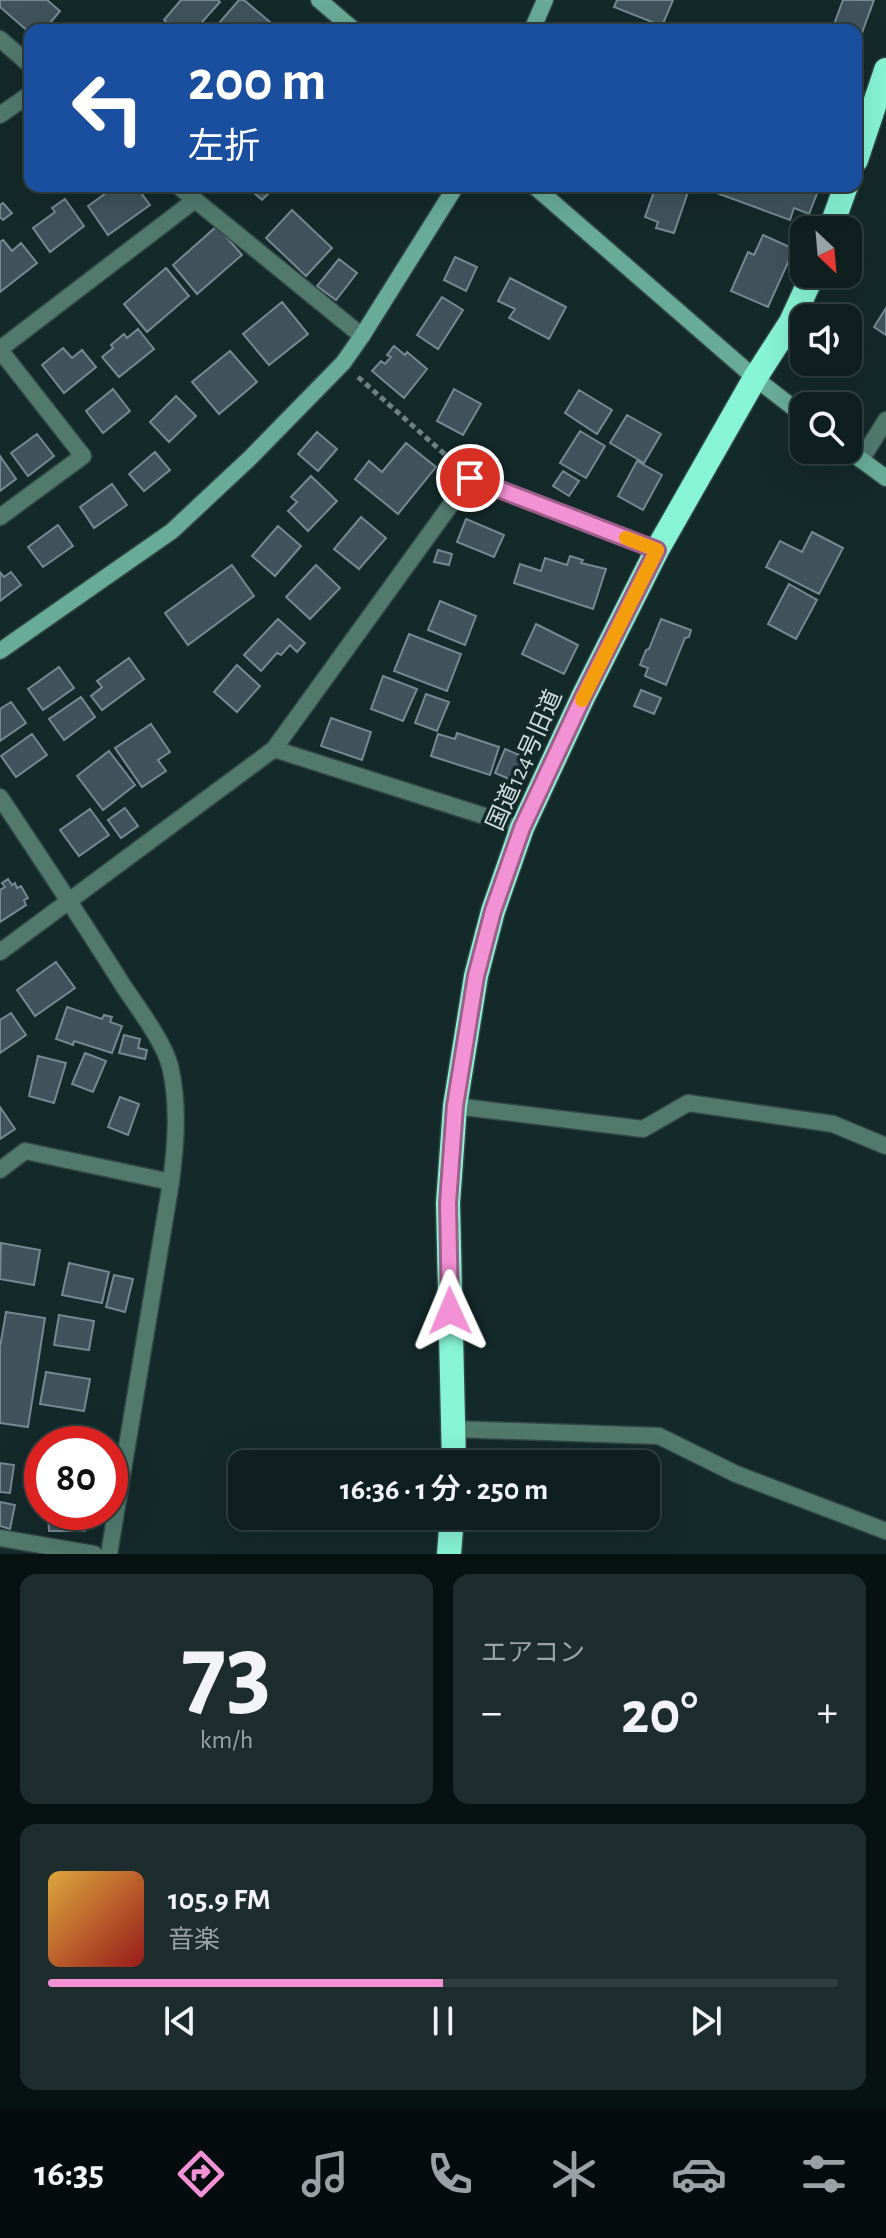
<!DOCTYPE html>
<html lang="ja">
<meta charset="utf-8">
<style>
:root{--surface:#0f1f20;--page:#1d2c2d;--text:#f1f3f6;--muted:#9ba2a5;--line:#2f3d3e;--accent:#f391d5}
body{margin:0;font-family:"Alegreya Sans","Noto Sans JP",sans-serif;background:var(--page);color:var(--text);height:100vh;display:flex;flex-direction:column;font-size:30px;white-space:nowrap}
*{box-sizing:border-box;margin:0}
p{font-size:26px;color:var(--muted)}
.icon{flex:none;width:44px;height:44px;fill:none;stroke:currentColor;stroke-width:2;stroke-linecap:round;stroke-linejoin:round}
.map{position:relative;height:1554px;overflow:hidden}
.sheet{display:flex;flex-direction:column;gap:20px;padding:20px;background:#081112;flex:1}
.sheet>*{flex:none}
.top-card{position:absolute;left:24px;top:24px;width:838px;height:168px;border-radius:16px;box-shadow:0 8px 32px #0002,0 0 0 2px var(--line);background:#1a4fa0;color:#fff;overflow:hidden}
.needle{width:52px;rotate:154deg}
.tools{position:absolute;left:790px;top:216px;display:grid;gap:16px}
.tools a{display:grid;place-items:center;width:72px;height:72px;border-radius:16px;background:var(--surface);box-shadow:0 8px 32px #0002,0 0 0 2px var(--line);font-size:40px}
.speed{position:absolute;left:24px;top:1426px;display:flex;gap:16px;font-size:40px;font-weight:700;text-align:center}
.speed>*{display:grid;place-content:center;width:104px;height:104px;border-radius:50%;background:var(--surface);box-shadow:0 8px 32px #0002,0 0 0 2px var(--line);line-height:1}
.speed .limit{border:12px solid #d22;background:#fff;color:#111}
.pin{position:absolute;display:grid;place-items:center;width:68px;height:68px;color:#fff;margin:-34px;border:4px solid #fff;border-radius:50%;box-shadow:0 2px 8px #0007}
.me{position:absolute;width:88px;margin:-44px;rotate:359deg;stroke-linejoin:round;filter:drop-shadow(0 0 6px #0008)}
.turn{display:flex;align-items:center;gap:28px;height:168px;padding:0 32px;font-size:36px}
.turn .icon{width:104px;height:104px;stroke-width:2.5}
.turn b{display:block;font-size:56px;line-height:68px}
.big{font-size:60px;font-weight:600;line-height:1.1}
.sheet .widget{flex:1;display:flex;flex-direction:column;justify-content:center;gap:12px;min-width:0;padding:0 28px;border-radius:16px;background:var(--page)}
.sheet .dial{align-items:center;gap:0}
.dial b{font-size:104px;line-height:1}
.song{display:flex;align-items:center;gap:24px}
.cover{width:96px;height:96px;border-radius:12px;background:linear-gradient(135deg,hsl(40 70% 55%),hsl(0 70% 35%))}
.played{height:8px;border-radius:4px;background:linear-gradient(90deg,var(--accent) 50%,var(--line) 50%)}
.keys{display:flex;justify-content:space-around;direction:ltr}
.heat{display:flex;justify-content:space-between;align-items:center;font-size:44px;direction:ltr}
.sheet .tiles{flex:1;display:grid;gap:20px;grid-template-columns:1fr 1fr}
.widget:last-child{grid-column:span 2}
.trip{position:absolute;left:228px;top:1450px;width:432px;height:80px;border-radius:16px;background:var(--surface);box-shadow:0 8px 32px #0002,0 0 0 2px var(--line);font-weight:600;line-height:80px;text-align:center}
.dock{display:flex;height:128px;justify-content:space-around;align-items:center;background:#060c0d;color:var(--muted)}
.dock .icon{width:56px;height:56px}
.dock .on{color:var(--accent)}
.dock b{font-size:36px;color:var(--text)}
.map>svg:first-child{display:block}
</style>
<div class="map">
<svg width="886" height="1554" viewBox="0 0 886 1554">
<rect width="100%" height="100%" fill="#14292a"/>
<path fill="#40525b" stroke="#758992" stroke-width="2" d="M0 0H47L60 11 44 30H30V33L0 7Z
M181 0H218L220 2 195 30H175L164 20Z
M239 0H244L270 22 262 30H229L220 22Z
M617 0H673L662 26 614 7Z
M843 0H874L856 49V30H832Z
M116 186H136L150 205 108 235 88 206Z
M246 186H276L262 200Z
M656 186H690L674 233 656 228 658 222 645 217Z
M704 186H820L809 214 794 208 790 220 703 188Z
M65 199 84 226 50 252 33 228 55 212 52 208Z
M3 203 12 213 3 220 0 217V205Z
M292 210 332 248 306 276 266 238Z
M217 226 242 255 197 294 173 265Z
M763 235 794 249 768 307 731 291 748 252 754 255Z
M3 240 12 251 21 243 37 263 0 292V242Z
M455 257 477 267 466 291 444 280Z
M339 259 357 273 336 300 317 286Z
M166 268 189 296 147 332 124 304Z
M510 278 566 307 549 339 509 318 515 309 498 301Z
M442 297 463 310 438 349 417 335Z
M282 302 308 334 269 365 243 334Z
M886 308V335L874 327Z
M138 329 154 349 119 377 102 357 113 348 111 345 124 334 127 338Z
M394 346 405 355 407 352 427 369 404 398 372 371 381 361 385 364 391 357 387 355Z
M63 348 72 358 82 350 96 367 64 393 42 365Z
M230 351 257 382 219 414 192 382Z
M113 389 130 411 103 433 86 411Z
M454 389 481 404 463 435 437 421Z
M579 390 612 410 597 434 565 413Z
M176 396 196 416 169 442 150 422Z
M627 415 661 434 644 463 610 443Z
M580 431 605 446 586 478 560 463Z
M317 432 337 449 318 471 298 454Z
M37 434 54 456 28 476 11 453Z
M406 443 436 467 398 514 355 479 369 461 382 472Z
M155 452 170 470 144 491 129 474Z
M0 456 16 479 0 491Z
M637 461 662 475 643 510 618 496Z
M563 471 579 481 569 496 553 486Z
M311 476 337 501 308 531 288 511 297 502 291 497Z
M112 484 127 505 94 528 80 507Z
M361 517 386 538 359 569 334 549Z
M466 519 504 535 494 557 457 542Z
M58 525 73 546 43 567 28 547Z
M278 526 301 546 275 576 252 556Z
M812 532 843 548 819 594 766 567 780 541 802 552Z
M438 550 452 554 449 565 434 562Z
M570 556 583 560 581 563 606 569 593 609 514 583 520 564 541 571 545 558 567 565Z
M232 565 254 596 188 645 165 613Z
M316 565 340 588 310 619 286 597Z
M0 572 4 577 11 572 21 585 0 601Z
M789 584 817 600 796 639 768 624Z
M440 601 476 616 465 645 428 630Z
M278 619 305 643 297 652 290 645 281 655 277 653 261 671 244 655Z
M661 619 691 630 689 637 685 638 666 685 645 676 648 668 640 665 646 650 649 649Z
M536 624 578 645 564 674 522 654Z
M409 634 461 654 447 691 394 671Z
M129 658 144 679 102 710 91 696 102 687 97 681Z
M237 665 260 686 237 712 214 692Z
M59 667 74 688 43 710 28 689Z
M383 676 417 689 403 721 371 709Z
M641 690 661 698 654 714 634 706Z
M426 694 449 702 437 731 415 723Z
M81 697 95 717 64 740 49 719Z
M11 702 26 723 0 741V709Z
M331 718 371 732 362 760 321 746Z
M151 724 170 752 158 760 166 771 142 787 115 748Z
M457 733 499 747 490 775 431 756 438 734 455 739Z
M32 734 47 755 16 777 1 756Z
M505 749 524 757 514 781 495 773Z
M109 751 135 785 103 810 77 776Z
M125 808 138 826 121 838 108 820Z
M90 809 109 835 79 856 60 830Z
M8 879 12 885 15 883 17 888 21 886 28 898 24 900 26 905 0 922V890L5 887 2 883Z
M56 962 75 988 35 1016 17 990Z
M67 1007 102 1019 104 1015 112 1017 110 1022 122 1026 112 1053 74 1041 73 1045 56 1039Z
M11 1013 26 1035 0 1053V1020Z
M124 1035 140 1039 138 1048 147 1050 145 1059 119 1053Z
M85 1053 106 1061 93 1092 72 1084Z
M38 1056 66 1063 54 1103 29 1096Z
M120 1097 139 1104 128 1135 108 1127Z
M0 1107 15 1129 0 1139Z
M1 1243 40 1250 34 1285 0 1279Z
M69 1263 109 1272 102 1303 62 1295Z
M114 1275 133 1279 125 1312 106 1307Z
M6 1312 45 1318 28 1427 0 1423V1347Z
M59 1315 94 1321 89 1350 54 1345Z
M46 1372 90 1379 84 1411 40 1404Z
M0 1463 14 1465 10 1493 0 1492Z
M0 1502 15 1505 10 1529 0 1526Z
M48 1512H85V1531H49Z"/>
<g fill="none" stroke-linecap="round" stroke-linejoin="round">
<g stroke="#324647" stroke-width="19">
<path id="street" d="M0 39 30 65
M0 115 30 94
M178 186 362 336
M0 349 195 200
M0 350 83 456 0 517
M861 460 886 420
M274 749 522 828
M0 797C42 860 84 923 124 987 138 1008 164 1042 170 1066 179 1104 176 1144 171 1182L109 1554
M0 952 274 749 470 478 657 550
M455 1106 643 1129 688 1103 833 1124 886 1146
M0 1170 25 1151 171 1182
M454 1429 659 1436 736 1474 886 1531
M0 1538 94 1554"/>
</g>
<g stroke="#324647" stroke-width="19">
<path id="secondary" d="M319 0 354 30
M532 30 545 0
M534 186 755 378 804 416
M848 450 886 478
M0 651 172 531 250 458 343 363 362 336 456 186"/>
</g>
<g stroke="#324647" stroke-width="27">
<path id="highway" d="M856 160 886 70
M830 230 846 186
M454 1464 448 1203 455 1106 476 976 493 911 522 828 583 697 657 550 755 378 791 322 813 274
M449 1554 452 1516"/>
</g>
<path stroke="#6f8181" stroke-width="5" stroke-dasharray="6 4" stroke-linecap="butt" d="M358 377 458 466"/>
<use href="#street" stroke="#517a6d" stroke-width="16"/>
<use href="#secondary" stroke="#68ab96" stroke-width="16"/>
<use href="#highway" stroke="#87f4d3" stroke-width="24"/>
</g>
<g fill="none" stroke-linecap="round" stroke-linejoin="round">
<g stroke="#9e5e8a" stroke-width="20">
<path id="route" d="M450 1311 448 1203 455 1106 476 976 493 911 522 828 583 697 657 550 470 478"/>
</g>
<use href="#route" stroke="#f391d5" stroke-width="14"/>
<path stroke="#f59e0b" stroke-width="14" d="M582 700 657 550 626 538"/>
</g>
<g text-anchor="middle" stroke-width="7" stroke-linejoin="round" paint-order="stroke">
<g font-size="24" fill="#d1dede" stroke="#14292a">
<text transform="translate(524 760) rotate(-66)" y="8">国道124号旧道</text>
</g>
</g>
</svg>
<div class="tools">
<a><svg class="needle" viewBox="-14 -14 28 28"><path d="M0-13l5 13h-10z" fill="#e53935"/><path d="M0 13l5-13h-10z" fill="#9ba2a5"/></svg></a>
<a><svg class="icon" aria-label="sound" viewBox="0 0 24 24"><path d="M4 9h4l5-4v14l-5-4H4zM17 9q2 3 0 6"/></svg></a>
<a><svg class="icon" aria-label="search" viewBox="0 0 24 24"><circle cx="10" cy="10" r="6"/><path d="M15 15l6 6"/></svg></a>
</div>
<div class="speed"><div class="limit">80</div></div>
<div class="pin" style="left:470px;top:478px;background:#d93025"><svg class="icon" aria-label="arrive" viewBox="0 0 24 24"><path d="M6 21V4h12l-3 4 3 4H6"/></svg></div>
<svg class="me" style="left:450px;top:1311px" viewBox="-20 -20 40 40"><path d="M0-17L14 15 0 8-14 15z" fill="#f391d5" stroke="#fff" stroke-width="4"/></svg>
<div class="trip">16:36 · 1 分 · 250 m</div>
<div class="top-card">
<div class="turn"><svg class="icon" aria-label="left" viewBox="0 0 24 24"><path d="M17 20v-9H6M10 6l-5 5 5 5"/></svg><div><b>200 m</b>左折</div></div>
</div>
</div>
<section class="sheet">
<div class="tiles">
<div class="widget dial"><b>73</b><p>km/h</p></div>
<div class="widget"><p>エアコン</p>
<div class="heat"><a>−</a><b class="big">20°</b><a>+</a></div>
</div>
<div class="widget">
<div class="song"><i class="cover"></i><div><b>105.9 FM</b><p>音楽</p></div></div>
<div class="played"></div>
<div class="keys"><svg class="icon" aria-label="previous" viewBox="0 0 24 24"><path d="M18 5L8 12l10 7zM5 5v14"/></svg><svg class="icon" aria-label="pause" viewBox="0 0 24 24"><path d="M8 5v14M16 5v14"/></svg><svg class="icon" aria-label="next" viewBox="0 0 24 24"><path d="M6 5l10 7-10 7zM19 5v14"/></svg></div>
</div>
</div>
</section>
<nav class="dock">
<b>16:35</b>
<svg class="icon on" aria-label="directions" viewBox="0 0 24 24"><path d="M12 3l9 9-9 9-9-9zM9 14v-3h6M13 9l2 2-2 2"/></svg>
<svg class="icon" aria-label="music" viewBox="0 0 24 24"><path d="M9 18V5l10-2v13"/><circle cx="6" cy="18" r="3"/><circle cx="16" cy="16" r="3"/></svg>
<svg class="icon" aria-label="phone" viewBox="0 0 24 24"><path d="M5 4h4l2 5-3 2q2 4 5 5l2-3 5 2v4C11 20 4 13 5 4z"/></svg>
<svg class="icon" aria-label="climate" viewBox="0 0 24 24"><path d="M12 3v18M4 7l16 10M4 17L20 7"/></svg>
<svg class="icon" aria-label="car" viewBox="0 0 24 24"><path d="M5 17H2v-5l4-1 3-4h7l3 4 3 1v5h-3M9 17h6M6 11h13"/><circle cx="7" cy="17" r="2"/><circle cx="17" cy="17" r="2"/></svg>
<svg class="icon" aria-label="filters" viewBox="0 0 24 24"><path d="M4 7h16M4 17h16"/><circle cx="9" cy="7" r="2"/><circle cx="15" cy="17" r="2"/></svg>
</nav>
